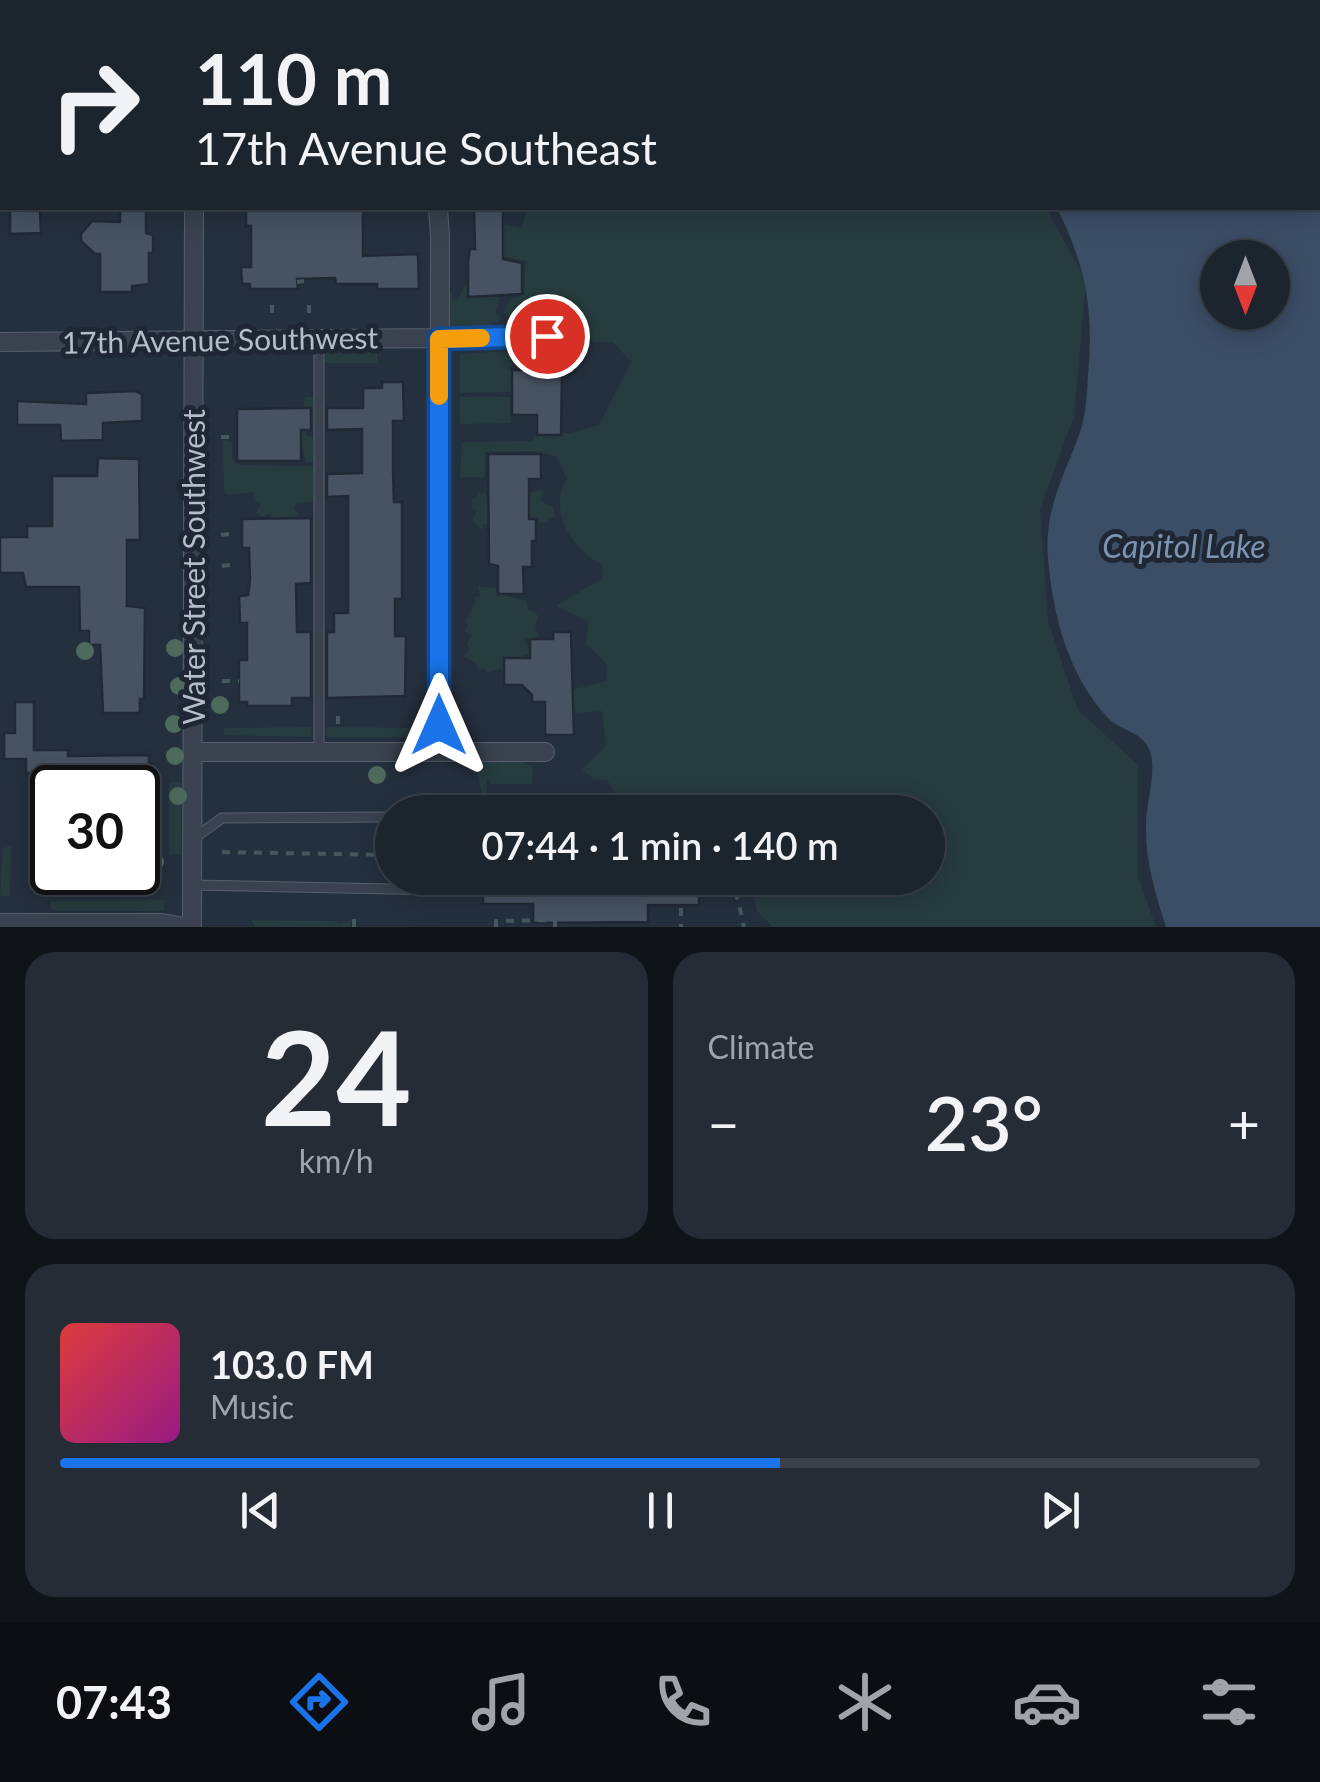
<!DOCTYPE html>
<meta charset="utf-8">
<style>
:root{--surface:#1c242e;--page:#252c36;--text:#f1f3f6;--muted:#a0a4aa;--line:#3a414a;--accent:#1a73e8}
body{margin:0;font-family:Lato,sans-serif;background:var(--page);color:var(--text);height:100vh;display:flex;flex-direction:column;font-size:38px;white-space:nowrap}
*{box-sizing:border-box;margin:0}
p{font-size:32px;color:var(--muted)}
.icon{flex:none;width:55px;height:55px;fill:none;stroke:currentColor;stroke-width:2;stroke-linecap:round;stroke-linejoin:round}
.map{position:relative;height:927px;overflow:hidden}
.panel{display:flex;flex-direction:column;gap:25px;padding:25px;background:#0f1419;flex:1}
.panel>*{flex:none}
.banner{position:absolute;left:0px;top:0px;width:1320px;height:210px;box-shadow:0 5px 25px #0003,0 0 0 2px var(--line);background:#1c242e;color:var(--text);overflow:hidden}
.needle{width:65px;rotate:180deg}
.tools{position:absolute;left:1200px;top:240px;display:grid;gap:20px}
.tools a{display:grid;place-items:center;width:90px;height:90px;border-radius:50%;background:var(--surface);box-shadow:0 5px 25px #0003,0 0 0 2px var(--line);font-size:50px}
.speed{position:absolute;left:30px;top:765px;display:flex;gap:20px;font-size:50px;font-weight:700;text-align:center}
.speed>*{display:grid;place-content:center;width:130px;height:130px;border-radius:50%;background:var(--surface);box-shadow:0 5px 25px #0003,0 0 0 2px var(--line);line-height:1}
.speed .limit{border:5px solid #111;border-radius:15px;background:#fff;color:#111}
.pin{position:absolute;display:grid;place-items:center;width:85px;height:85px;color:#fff;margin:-42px;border:5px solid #fff;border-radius:50%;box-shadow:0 2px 10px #0007}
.me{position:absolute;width:110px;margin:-55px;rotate:0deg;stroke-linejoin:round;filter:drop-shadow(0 0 8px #0008)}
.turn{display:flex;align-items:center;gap:35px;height:210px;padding:0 30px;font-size:45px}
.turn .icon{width:130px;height:130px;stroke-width:2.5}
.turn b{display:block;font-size:70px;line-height:85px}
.big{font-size:75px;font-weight:600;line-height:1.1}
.panel .widget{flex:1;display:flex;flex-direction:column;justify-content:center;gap:15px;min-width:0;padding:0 35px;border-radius:30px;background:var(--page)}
.panel .dial{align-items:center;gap:0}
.dial b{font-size:130px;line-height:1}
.song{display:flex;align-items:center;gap:30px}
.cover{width:120px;height:120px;border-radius:15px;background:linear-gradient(135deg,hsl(0 70% 55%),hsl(310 70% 35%))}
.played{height:10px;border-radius:5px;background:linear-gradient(90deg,var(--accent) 60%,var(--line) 60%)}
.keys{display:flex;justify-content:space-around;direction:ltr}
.heat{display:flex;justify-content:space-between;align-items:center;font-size:55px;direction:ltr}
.panel .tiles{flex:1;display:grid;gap:25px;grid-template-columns:1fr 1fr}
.widget:last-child{grid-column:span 2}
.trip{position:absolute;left:375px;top:795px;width:570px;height:100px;border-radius:50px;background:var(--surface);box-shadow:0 5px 25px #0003,0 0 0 2px var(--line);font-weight:600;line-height:100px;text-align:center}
.dock{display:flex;height:160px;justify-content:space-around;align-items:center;background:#0b0e12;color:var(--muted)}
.dock .icon{width:70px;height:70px}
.dock .current{color:var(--accent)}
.dock b{font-size:45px;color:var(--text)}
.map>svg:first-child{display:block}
</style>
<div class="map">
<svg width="1320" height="927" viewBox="0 0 1320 927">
<rect width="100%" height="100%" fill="#25303e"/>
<path fill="#273c3f" d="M377 0H867L871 2H376Z
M528 208H1046L1086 281 1074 416 1040 509 1048 621 1078 710 1138 765V877L1156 927H773L757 911 751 878H928V812H659L649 804 617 795 607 780 594 779 582 770 606 746 602 711 561 714 555 706 575 689 607 681 606 663 586 643 589 622 556 606 603 578 601 564C570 547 548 510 567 478L556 456 533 451 485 452V477H460L462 442 532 441 538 432 570 433 599 425 631 362 613 342C584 344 589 338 566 330 536 321 531 338 503 313L510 299 524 295 526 261 481 253 497 223 521 228Z
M471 286 500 295 495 313 501 317 498 323 494 322 491 325V331L482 346 476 347 444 333 443 295 450 289 453 299 458 300 464 287Z
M509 351 519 362 507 368 511 370V392L460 393V354Z
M377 352V363H324L326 353Z
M305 397H313V429L306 430 305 435 313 438V462H306C299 443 300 417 305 397Z
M460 397H510L511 423 460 424Z
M227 440 232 442V459L240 465 313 466V502L297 503 294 507 299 515 291 519 271 517V513L263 517 256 513 261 505 256 502 254 492 227 495 224 492 223 441Z
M541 490 544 493 541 499 544 503 553 506 555 518H548V522L539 523V517L533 519 535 524H484L482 530 472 520 477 511 472 508V499L477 498 478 492 481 495 483 492 488 497 492 493 525 494Z
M478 586 496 588V593L526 601 529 611H534L538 616 535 628 540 637 535 636 534 642 526 638 524 643 535 649 533 654 524 655 522 662 509 671 500 669 488 673 484 668 479 671 475 662 462 656 470 650 467 645 471 635 465 631 468 626 465 621 475 604V597L480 596Z
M312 727 311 737 224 735V728Z
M326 727 416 728V737H327Z
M474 761H522L533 767 532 784H490L487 778 486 812H480L478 807 482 794Z
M169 782H181V854H169Z
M11 846 10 896H0L3 848Z
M164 900V911H55L51 909V901Z
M251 920 337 921 338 924 350 921V927H255Z"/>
<path fill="#3c4d66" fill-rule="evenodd" d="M925 0H1320V927H1166C1155 892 1145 861 1146 824 1146 802 1158 769 1149 749 1141 731 1122 732 1108 718 1068 675 1053 616 1048 558 1044 510 1063 479 1079 435 1086 417 1087 395 1088 375 1094 310 1086 266 1057 208H1318V2ZM1218 258H1272V312H1218Z"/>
<path fill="#475362" stroke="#202935" stroke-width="2.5" d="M120 208H146V233L153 235V253H149V284L132 286V292H100V254H95L81 241V234L92 221 120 222Z
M246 208H363V256L418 254 419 289H377V284H336L335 278 297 279 298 289H250V284H242L241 267H251V226H246Z
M474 208H503V259L522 263V294L468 297V261L470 249H475Z
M10 209H40L41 233 10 234Z
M555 347H575V373H562L561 435H537V415H512V370H547V350Z
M382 382H403L404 421H393V470L394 502H402V599H395V636H406L405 696 327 698V632H334V613H348V496L327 497V474L362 473V429L327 430V408H363V388H382Z
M135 391 142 394V421L103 423V440L61 441 60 425H17V401L86 404V393Z
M297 408H311V430H301V461H237V409Z
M488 454H541V479H529V519H536V541H532V567H523L524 594H498V566L489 564Z
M98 458 139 459 140 540H127V606L145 608 144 699H140V713H103L100 645H89V631H80L79 587H26L23 573H0V537H27V526H52V476H97Z
M311 518V583L296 584 297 632H311V698H292V706H247V702H239V660H247V623H240L239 596 248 595 250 580 249 548H242V519Z
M553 632H571L574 735H545V702H532V695L522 685H504V658H530V639H553Z
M15 702H34V750H68V756L149 755V786L101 788V773H26V759H4V733H15Z
M483 878H699V905H648V922L533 923V904H483Z"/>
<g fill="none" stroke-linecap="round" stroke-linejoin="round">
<g stroke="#57606c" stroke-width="11">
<path id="lane" d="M319 341V751
M193 839 222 818 392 817
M192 885 442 890 456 878"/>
</g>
<g stroke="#57606c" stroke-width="20">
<path id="street" d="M195 2V0
M0 68H2
M438 208 440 236 439 750
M0 342 547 337
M194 752H545
M0 923H162L184 927
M192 927 194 208"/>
</g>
<path stroke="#45595c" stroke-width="4" stroke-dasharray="8 8" stroke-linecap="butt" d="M297 282 304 281
M272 305V314
M309 305V314
M221 437H234
M221 535 229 534
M222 566 230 565
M222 681H239
M338 724V714
M592 796 646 803 660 812
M222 852 392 855
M727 878 738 900 744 927
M681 908V927
M354 927V918
M496 927V921L555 920V927"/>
<use href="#lane" stroke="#39424e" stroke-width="9"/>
<use href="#street" stroke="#39424e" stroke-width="18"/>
</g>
<g fill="#4d6a5d">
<circle cx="175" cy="648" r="9"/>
<circle cx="85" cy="651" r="9"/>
<circle cx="179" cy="686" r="9"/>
<circle cx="220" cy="705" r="9"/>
<circle cx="174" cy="724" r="9"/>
<circle cx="175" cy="756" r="9"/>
<circle cx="377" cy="775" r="9"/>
<circle cx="178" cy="796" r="9"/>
<circle cx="155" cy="862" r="9"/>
</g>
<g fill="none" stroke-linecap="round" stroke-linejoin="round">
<g stroke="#114b97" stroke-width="25">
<path id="route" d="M439 725V339L547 336"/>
</g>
<use href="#route" stroke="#1a73e8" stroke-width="18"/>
<path stroke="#f59e0b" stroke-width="18" d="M439 396V339L481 338"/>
</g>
<g text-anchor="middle" stroke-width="10" stroke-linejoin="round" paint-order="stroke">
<g font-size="30" fill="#b5bdc9" stroke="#1e2733">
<text transform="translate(220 341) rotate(-1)" y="10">17th Avenue Southwest</text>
<text transform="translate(195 567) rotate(-90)" y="10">Water Street Southwest</text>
</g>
<g font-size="32" font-style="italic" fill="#7e93af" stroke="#1e2733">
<text x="1184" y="558">Capitol Lake</text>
</g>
</g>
</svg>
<div class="tools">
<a><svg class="needle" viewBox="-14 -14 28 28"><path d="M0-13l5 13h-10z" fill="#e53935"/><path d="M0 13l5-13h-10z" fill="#a0a4aa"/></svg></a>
</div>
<div class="speed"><div class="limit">30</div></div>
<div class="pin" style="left:547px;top:336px;background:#d93025"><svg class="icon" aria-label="arrive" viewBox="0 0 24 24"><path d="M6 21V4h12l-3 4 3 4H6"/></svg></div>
<svg class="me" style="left:439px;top:725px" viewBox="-20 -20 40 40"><path d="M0-17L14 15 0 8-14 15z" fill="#1a73e8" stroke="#fff" stroke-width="4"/></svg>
<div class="trip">07:44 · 1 min · 140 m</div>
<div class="banner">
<div class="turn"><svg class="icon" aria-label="right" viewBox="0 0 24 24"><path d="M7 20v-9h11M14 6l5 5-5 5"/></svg><div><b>110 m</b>17th Avenue Southeast</div></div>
</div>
</div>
<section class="panel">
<div class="tiles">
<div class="widget dial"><b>24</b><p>km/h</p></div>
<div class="widget"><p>Climate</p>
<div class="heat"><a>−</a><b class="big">23°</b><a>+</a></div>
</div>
<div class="widget">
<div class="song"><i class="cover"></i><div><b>103.0 FM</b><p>Music</p></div></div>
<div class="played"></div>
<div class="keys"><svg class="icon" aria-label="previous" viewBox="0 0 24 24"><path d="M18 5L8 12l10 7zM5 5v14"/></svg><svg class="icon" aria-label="pause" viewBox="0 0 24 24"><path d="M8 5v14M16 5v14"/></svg><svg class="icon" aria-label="next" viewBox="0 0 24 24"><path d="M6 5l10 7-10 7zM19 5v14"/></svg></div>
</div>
</div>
</section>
<nav class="dock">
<b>07:43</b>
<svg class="icon current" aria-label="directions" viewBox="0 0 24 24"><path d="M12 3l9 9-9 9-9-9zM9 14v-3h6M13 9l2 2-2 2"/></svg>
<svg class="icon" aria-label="music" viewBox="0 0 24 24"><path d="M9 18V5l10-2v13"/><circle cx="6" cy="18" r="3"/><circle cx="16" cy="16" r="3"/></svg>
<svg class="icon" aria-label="phone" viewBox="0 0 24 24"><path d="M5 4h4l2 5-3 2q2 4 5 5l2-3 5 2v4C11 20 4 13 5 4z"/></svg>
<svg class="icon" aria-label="climate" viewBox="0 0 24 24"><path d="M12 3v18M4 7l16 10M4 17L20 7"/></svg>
<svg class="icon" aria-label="car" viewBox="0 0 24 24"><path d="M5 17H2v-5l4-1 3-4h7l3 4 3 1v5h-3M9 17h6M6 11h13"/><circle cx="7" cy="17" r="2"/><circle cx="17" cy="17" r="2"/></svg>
<svg class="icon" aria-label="filters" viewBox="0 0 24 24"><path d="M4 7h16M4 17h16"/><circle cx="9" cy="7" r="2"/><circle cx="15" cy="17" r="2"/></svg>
</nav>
